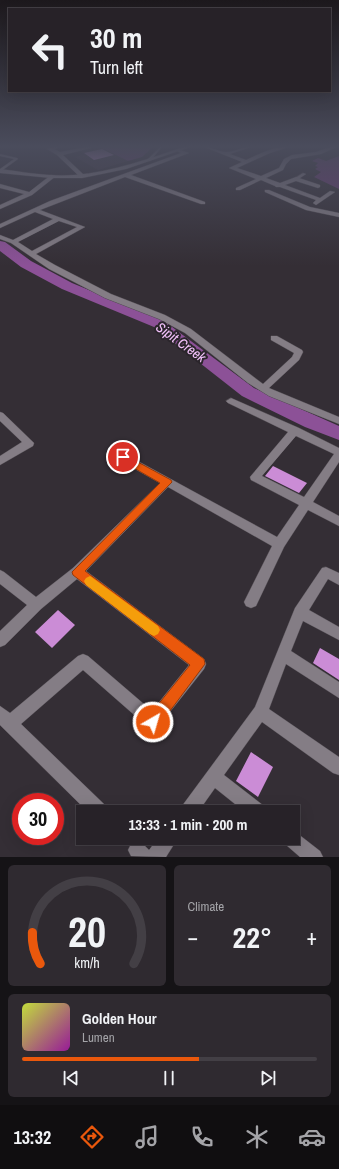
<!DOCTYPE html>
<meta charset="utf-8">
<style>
:root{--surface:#272228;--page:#2f2a30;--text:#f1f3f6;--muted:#a4a4a8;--line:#433f45;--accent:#ea580c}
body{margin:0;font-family:"Archivo Narrow",sans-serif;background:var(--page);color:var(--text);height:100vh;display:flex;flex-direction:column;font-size:15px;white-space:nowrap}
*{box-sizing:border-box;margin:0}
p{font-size:13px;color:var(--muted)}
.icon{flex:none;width:22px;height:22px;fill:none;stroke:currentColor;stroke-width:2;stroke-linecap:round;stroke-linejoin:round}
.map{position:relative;height:857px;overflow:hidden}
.sheet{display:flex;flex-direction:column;gap:8px;padding:8px;background:#151316;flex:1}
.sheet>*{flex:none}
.top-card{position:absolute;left:8px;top:8px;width:323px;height:84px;border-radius:0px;box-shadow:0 4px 16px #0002,0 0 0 1px var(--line);background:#272228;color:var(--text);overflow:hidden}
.speed{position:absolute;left:12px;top:793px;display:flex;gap:8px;font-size:20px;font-weight:700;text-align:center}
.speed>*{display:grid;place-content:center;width:52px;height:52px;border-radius:50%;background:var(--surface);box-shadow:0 4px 16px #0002,0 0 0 1px var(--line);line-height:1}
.speed .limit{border:6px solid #d22;background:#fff;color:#111}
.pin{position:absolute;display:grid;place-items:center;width:34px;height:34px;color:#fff;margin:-17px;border:2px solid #fff;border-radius:50%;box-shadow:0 1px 4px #0007}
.me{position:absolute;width:44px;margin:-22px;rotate:38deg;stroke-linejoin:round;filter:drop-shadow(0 0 3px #0008)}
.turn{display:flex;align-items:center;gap:14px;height:84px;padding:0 16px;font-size:18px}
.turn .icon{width:52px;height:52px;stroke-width:2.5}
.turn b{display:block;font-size:28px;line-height:34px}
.big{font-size:30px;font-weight:800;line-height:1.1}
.sheet .widget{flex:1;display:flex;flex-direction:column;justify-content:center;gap:6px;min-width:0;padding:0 14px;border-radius:6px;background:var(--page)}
.sheet .dial{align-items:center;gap:0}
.dial svg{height:104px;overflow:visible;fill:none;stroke:var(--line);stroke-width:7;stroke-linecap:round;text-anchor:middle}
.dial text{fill:var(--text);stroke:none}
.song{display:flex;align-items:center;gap:12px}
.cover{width:48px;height:48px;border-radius:6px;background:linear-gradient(135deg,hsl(70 70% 55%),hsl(300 70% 35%))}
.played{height:4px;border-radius:2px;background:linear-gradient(90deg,var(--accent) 60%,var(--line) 60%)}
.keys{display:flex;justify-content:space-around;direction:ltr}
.heat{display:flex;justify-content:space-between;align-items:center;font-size:22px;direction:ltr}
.sheet .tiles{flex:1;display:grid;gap:8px;grid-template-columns:1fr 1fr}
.widget:last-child{grid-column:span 2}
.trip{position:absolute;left:76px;top:805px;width:224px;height:40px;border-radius:0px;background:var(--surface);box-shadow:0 4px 16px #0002,0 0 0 1px var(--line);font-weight:800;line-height:40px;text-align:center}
.tabs{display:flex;height:64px;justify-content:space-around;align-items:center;background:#100e10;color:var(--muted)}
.tabs .icon{width:28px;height:28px}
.tabs .current{color:var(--accent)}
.tabs b{font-size:18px;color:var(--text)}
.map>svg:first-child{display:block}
</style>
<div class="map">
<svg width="339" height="857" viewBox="0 0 339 857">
<rect width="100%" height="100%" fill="#342e35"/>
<path fill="#3f3541" d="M100 146 128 161 98 170 75 157 85 154 81 151Z"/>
<path fill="#6b3974" d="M98 146H154L142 157 128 161Z
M339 156V189L314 177 321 172 315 169 318 167 315 166 318 163 312 161 318 158 326 161Z"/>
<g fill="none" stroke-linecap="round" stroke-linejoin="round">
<path fill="#8c5197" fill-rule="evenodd" d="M0 241 5 242 31 261 72 283 164 321 254 388 339 426V440L305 427 242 396 154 327 62 289 21 267 0 251Z"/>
</g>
<path fill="#cb8cd6" d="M102 149 114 155 94 160 84 153Z
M273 466 307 483 299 493 265 476Z
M58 610 75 625 52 648 35 632Z
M320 648 339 659V680L313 663Z
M251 752 273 767 258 797 236 781Z"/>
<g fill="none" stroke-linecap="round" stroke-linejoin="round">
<g stroke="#504b51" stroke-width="1">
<path id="service" d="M161 146H163L150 161H148V159Z
M0 154 17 158 18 159 0 172V169L14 159 0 156Z
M303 173 306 174 297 180H295V178Z"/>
</g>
<g stroke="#504b51" stroke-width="1">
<path id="minor" d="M57 146H64L54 149 60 152 91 146V148L63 155 84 175V177H80L57 155 47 149Z
M202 146C210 146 218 152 226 152 236 152 244 146 254 146L230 154 246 160C261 153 276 146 292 146L270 153 237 168 261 176 279 168 284 159 292 155 316 152 333 146H339L321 154 291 159 286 164 283 170 266 178 280 183 296 177 320 185V187L318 188 296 181 285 185 320 198 330 191 335 192 316 205 313 203 316 200 280 187H276L275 186 261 180 240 190H236V188L256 179 229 168 242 162Z
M177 149 189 153 131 175 205 202V204H201L125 177 40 210 85 227 36 254 55 265 111 294 165 315 191 329 263 384 292 357 294 353 271 340V336H277L302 350 303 352 299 360 269 388 339 417V424L269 396 248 383 185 333 159 319 105 298 49 269 11 243 0 239V235L13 240 53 219 35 212 0 228V224L50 201 181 153 177 151ZM59 221 77 227 32 251 18 242Z
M51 175 56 176 32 195 0 209V205L24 194 0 188V184L29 192Z
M265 190H269L310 207 339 213V217L306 210 265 192Z
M231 398 299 428 339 448V462L313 502 339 516V526L308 510 284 547 256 606 251 608 246 606 244 602 272 546 168 487 86 571 204 659 206 664 204 669 158 727 153 730 148 727 83 670 21 724 106 806 108 812H88L4 729 0 725V706L10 713 78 656 83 654 88 656 152 711 189 665 77 579 41 609 5 645 0 647V631L27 605 0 584V570L4 572 36 597 73 568 160 483 119 460 118 457 119 454 123 453 277 537 299 505 251 480 250 477 288 432 228 403 226 401ZM296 436 334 454 304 497 262 476Z
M0 412 3 413 34 443 33 446 0 465V456L22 442 0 421Z
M326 567 339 573V585L328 579 309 610 339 627V640L303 621 291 651 339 682V698L286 664 269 709 339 757V775L333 773 262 722 224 775 264 806 266 812H245L215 788 198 812H180L182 806 255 707 295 608 322 568Z
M293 830 320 851 323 857H300L285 844 282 838H293Z
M158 838H178L166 857 131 856 128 850 131 844 137 841 143 844 149 850Z"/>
</g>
<g stroke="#504b51" stroke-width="1">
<path id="secondary" d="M187 146H193L126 169 82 178H51L0 173V169C24 172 49 177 74 175 113 172 150 158 187 146Z"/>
</g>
<use href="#service" fill="#847d85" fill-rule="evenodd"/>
<use href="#minor" fill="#847d85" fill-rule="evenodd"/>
<use href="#secondary" fill="#847d85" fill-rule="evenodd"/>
</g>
<linearGradient id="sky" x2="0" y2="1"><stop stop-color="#1d191d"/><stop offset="0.55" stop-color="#4a4c5c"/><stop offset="1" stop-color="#4a4c5c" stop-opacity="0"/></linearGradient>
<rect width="339" height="266" fill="url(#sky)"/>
<path fill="#ea580c" stroke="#983908" d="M123 454 171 480 172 482 85 571 204 659 205 664 158 727 153 729 148 727 146 722 148 717 190 665 73 575 72 572 160 483 120 460 118 457Z"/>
<path fill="#f59e0b" d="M90 576 158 626 160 630 158 634 154 636 150 634 86 585 84 581 86 578Z"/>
<g text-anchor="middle" stroke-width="4" stroke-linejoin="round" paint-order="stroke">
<g font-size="14" font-style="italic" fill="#f3c2fb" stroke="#2a252b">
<text transform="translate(181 342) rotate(36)" y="5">Sipit Creek</text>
</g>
</g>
</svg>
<div class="speed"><div class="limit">30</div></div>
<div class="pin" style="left:123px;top:457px;background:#d93025"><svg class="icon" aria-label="arrive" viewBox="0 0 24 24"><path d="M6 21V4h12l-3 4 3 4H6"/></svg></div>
<svg class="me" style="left:153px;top:722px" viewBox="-20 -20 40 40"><circle r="17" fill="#ea580c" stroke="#fff" stroke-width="3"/><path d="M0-11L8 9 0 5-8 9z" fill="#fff"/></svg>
<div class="trip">13:33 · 1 min · 200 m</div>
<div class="top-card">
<div class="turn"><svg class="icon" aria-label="left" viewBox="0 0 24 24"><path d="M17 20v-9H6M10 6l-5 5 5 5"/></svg><div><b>30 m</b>Turn left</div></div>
</div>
</div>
<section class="sheet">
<div class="tiles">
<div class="widget dial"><svg viewBox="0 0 100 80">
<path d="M14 69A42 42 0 1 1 86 69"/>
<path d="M14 69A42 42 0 0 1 8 45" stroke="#ea580c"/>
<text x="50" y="56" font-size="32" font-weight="700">20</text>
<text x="50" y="72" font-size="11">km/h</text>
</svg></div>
<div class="widget"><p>Climate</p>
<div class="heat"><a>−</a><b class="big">22°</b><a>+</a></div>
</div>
<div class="widget">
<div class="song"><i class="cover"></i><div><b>Golden Hour</b><p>Lumen</p></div></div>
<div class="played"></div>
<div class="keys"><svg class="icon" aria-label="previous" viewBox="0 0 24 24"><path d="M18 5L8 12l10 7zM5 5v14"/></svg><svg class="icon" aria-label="pause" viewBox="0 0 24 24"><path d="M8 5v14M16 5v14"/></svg><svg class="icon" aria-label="next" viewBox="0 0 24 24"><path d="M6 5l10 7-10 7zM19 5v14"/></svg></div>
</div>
</div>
</section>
<nav class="tabs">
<b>13:32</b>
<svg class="icon current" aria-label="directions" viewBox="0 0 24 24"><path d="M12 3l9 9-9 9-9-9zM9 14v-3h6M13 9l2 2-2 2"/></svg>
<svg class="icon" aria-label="music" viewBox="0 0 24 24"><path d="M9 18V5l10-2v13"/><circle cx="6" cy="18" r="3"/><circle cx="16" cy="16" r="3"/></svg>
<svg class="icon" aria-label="phone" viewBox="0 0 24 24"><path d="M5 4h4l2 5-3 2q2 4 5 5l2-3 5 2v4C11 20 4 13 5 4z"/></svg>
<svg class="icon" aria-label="climate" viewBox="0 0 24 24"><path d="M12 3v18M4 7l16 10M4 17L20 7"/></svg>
<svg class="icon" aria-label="car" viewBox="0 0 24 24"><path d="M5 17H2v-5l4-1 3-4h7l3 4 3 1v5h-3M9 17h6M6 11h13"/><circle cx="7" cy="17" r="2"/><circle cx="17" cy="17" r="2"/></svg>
</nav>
